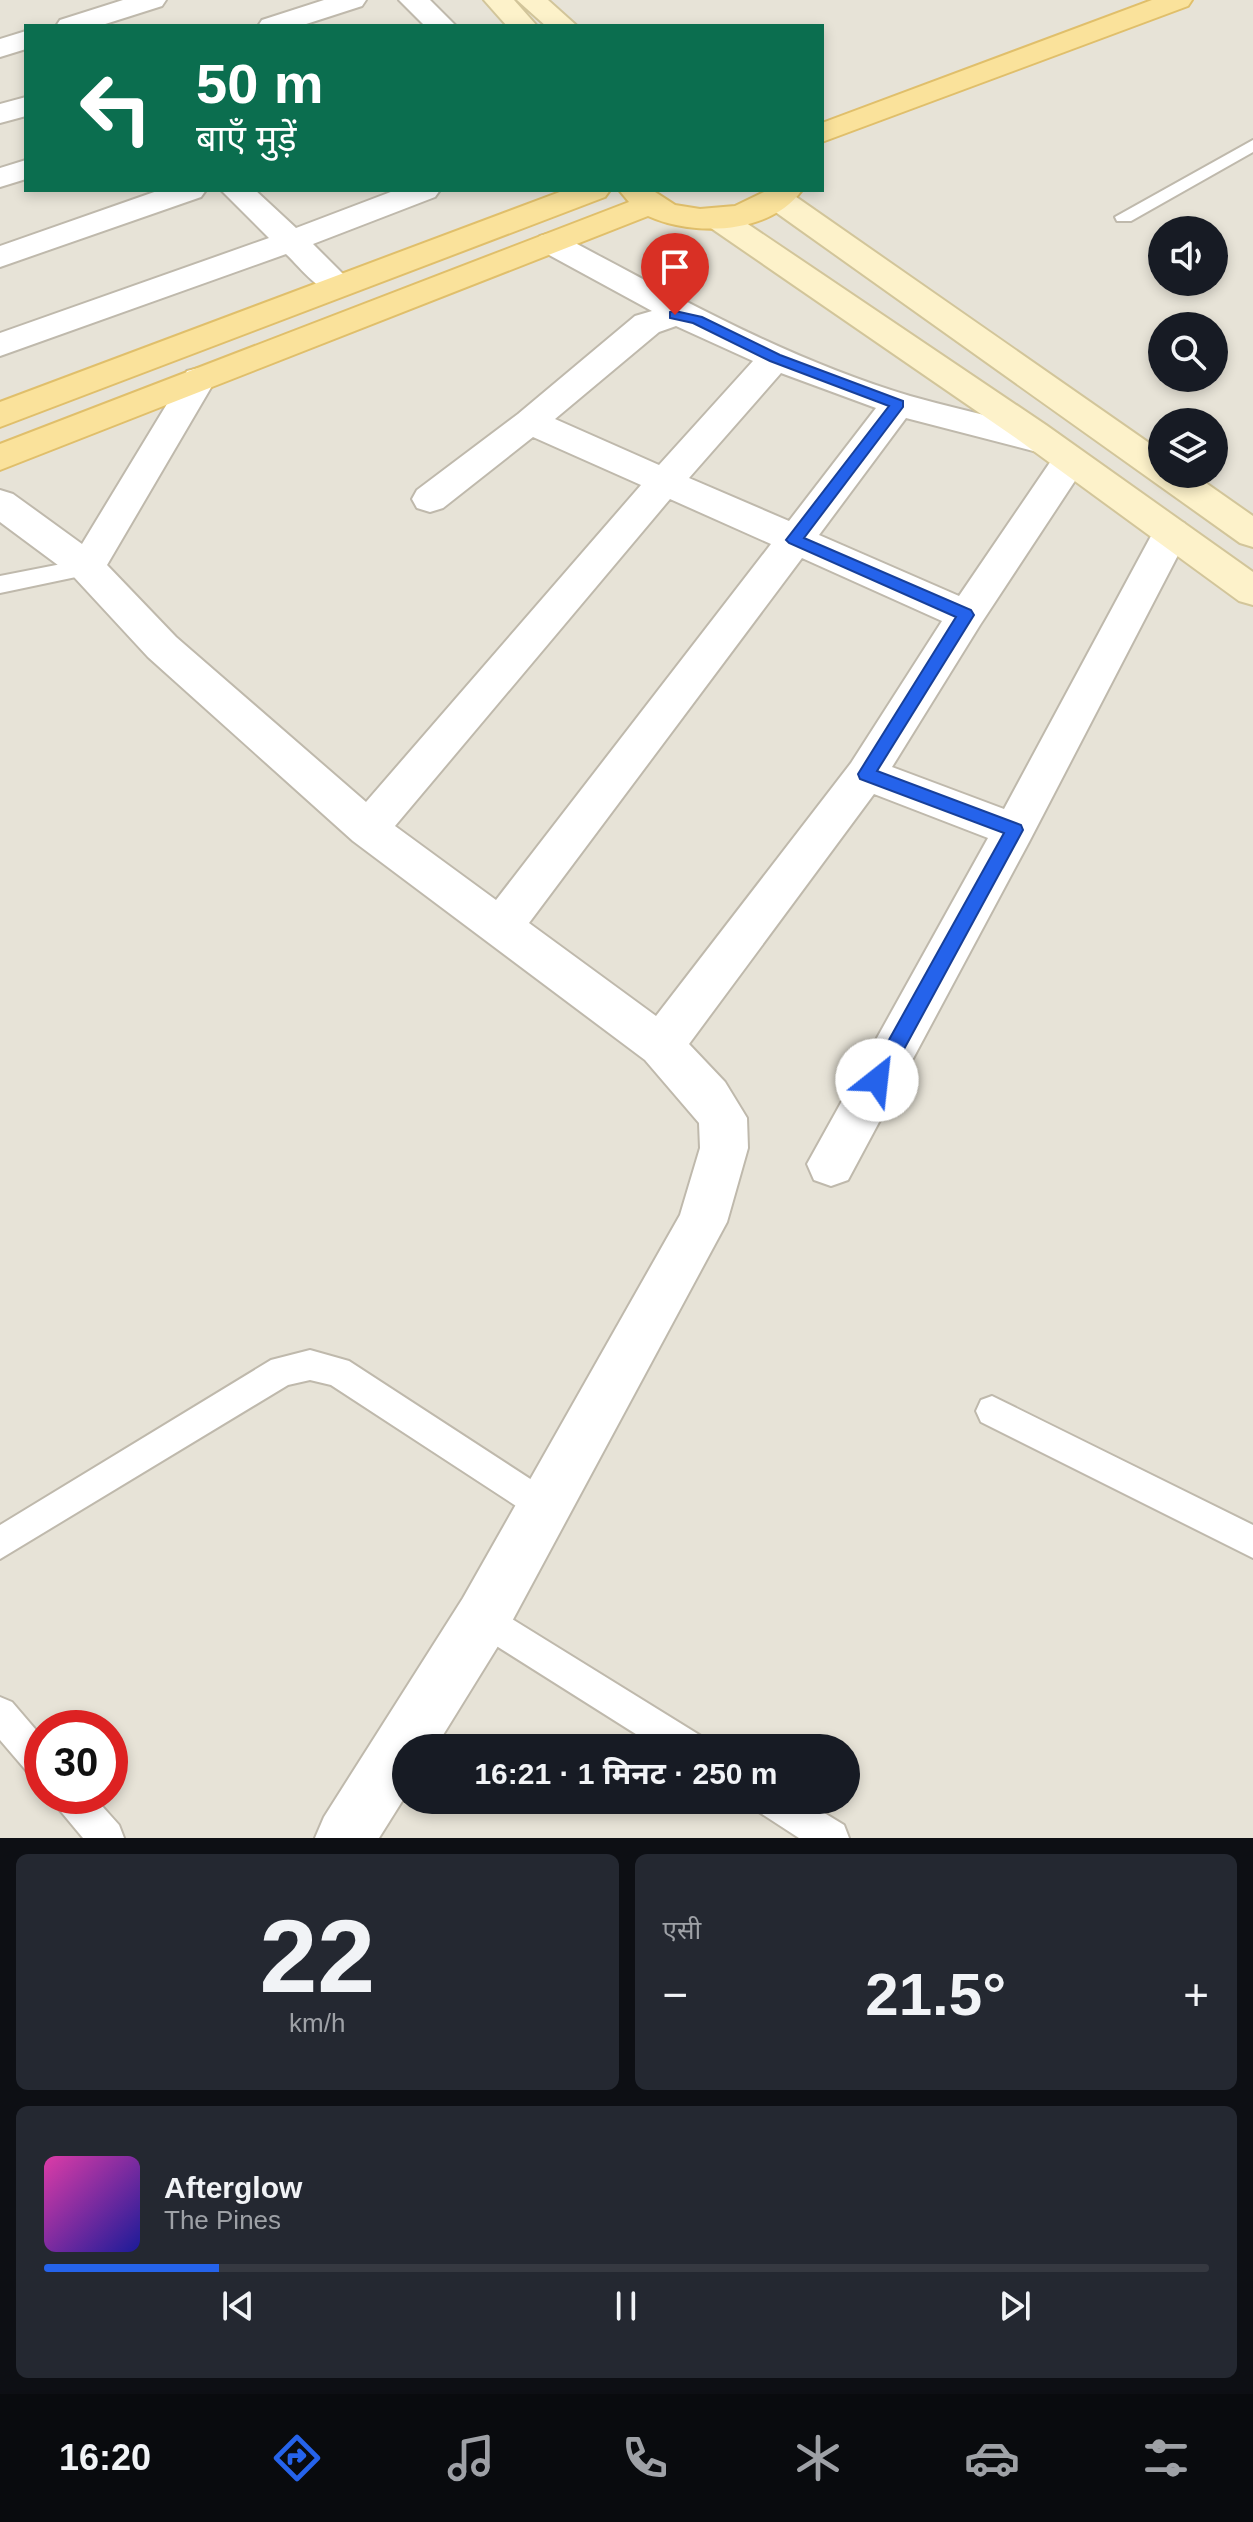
<!DOCTYPE html>
<html lang="hi">
<meta charset="utf-8">
<style>
:root{--surface:#171b24;--page:#242831;--text:#f1f3f6;--muted:#9ea1a6;--line:#363941;--accent:#2563eb}
body{margin:0;font-family:Helvetica,"Noto Sans Devanagari",sans-serif;background:var(--page);color:var(--text);height:100vh;display:flex;flex-direction:column;font-size:30px;white-space:nowrap}
*{box-sizing:border-box;margin:0}
p{font-size:26px;color:var(--muted)}
.icon{flex:none;width:44px;height:44px;fill:none;stroke:currentColor;stroke-width:2;stroke-linecap:round;stroke-linejoin:round}
.map{position:relative;height:1838px;overflow:hidden}
.sheet{display:flex;flex-direction:column;gap:16px;padding:16px;background:#0d0f14;flex:1}
.sheet>*{flex:none}
.banner{position:absolute;left:24px;top:24px;width:800px;height:168px;border-radius:0px;box-shadow:0 4px 12px #0003;background:#0b6e4f;color:#fff;overflow:hidden}
.tools{position:absolute;left:1148px;top:216px;display:grid;gap:16px}
.tools a{display:grid;place-items:center;width:80px;height:80px;border-radius:50%;background:var(--surface);box-shadow:0 4px 12px #0003;font-size:40px}
.speed{position:absolute;left:24px;top:1710px;display:flex;gap:16px;font-size:40px;font-weight:700;text-align:center}
.speed>*{display:grid;place-content:center;width:104px;height:104px;border-radius:50%;background:var(--surface);box-shadow:0 4px 12px #0003;line-height:1}
.speed .limit{border:12px solid #d22;background:#fff;color:#111}
.pin{position:absolute;display:grid;place-items:center;width:68px;height:68px;color:#fff;margin:-82px -34px;border-radius:50% 50% 50% 0;rotate:-45deg;box-shadow:0 0 8px #0007}
.pin .icon{rotate:45deg}
.me{position:absolute;width:88px;margin:-44px;rotate:29deg;stroke-linejoin:round;filter:drop-shadow(0 0 6px #0008)}
.turn{display:flex;align-items:center;gap:28px;height:168px;padding:0 40px;font-size:36px}
.turn .icon{width:104px;height:104px;stroke-width:2.5}
.turn b{display:block;font-size:56px;line-height:68px}
.big{font-size:60px;font-weight:700;line-height:1.1}
.sheet .card{flex:1;display:flex;flex-direction:column;justify-content:center;gap:12px;min-width:0;padding:0 28px;border-radius:12px;background:var(--page)}
.sheet .dial{align-items:center;gap:0}
.dial b{font-size:104px;line-height:1}
.song{display:flex;align-items:center;gap:24px}
.cover{width:96px;height:96px;border-radius:12px;background:linear-gradient(135deg,hsl(320 70% 55%),hsl(240 70% 35%))}
.played{height:8px;border-radius:4px;background:linear-gradient(90deg,var(--accent) 15%,var(--line) 15%)}
.keys{display:flex;justify-content:space-around;direction:ltr}
.heat{display:flex;justify-content:space-between;align-items:center;font-size:44px;direction:ltr}
.sheet .tiles{flex:1;display:grid;gap:16px;grid-template-columns:1fr 1fr}
.card:last-child{grid-column:span 2}
.trip{position:absolute;left:392px;top:1734px;width:468px;height:80px;border-radius:40px;background:var(--surface);box-shadow:0 4px 12px #0003;font-weight:700;line-height:80px;text-align:center}
.dock{display:flex;height:128px;justify-content:space-around;align-items:center;background:#090b0e;color:var(--muted)}
.dock .icon{width:56px;height:56px}
.dock .on{color:var(--accent)}
.dock b{font-size:36px;color:var(--text)}
.map>svg:first-child{display:block}
</style>
<div class="map">
<svg width="1253" height="1838" viewBox="0 0 1253 1838">
<rect width="100%" height="100%" fill="#f4f1e9"/>
<path fill="#e7e3d7" fill-rule="evenodd" d="M0 0H1253V1838H0ZM26 26H822V190H26ZM1162 230H1214V282H1162ZM1162 326H1214V378H1162ZM1162 422H1214V474H1162ZM42 1728H110V1796H42ZM406 1748H846V1800H406Z"/>
<g fill="none" stroke-linecap="round" stroke-linejoin="round">
<g stroke="#bfb9ac" stroke-width="4">
<path id="service" d="M1253 140V152L1131 221H1117L1115 217Z
M87 559 95 561 98 567 95 573 0 593V576Z
M310 1350 349 1361 555 1495 560 1506 555 1517 544 1522 533 1517 331 1385 310 1380 288 1385 0 1559V1525L271 1360Z
M992 1396 1253 1525V1558L981 1422 976 1411 981 1400Z
M483 1601 701 1736 706 1748H658L471 1630 466 1618 471 1606Z
M0 1697 12 1702 42 1737V1780L30 1775 0 1740Z
M52 1796H93L119 1825 124 1838H83L58 1808Z
M753 1800H803L844 1825 849 1838H799L759 1812Z"/>
</g>
<g stroke="#bfb9ac" stroke-width="4">
<path id="minor" d="M123 0H166L162 6 99 26H56L60 20Z
M324 0H366L362 6 300 26H258L262 20Z
M399 0H430L456 26H425Z
M26 31V49L0 57V39Z
M26 97V116L0 123V104Z
M26 160V179L0 187V168Z
M160 190H206L201 197 0 267V246Z
M221 190H255L296 228 396 190H440L435 197 313 244 355 286 351 293C323 300 305 272 286 254L0 356V333L269 238Z
M551 233 562 236C675 296 787 359 910 396 959 410 1009 420 1058 434L1063 442 1058 450 1045 454 906 418 819 535 959 596 1057 452 1070 449 1083 452 1088 461 980 625 892 767 1004 809 1158 523 1171 519 1184 523 1190 532 1029 842 848 1180 831 1186 814 1180 807 1164 988 838 874 794 689 1044 725 1082 747 1118 748 1148 727 1222 503 1638 435 1748H406V1795L379 1838H315L324 1817 463 1598 680 1215 700 1148 699 1123 645 1060 353 841 148 657 74 577 0 522V490L13 494 82 544 187 371 199 368 211 371 216 379 107 565 176 637 366 802 641 485 533 437 443 508 430 512 417 508 412 499 417 490 518 414 635 316 652 311 540 250 535 243 540 236ZM676 326 753 361 659 465 555 419 659 332ZM781 373 876 408 789 521 689 478ZM670 499 771 544 496 900 395 826ZM802 558 942 621 851 763 656 1016 529 923Z"/>
</g>
<g stroke="#d2c59a" stroke-width="4">
<path id="secondary" d="M484 0H514L537 26H507Z
M517 0H548L577 26H546Z
M780 190 789 192 1162 452V474H1193L1253 516V547L1240 543 767 206 762 199 767 192Z
M719 209 730 212 1046 425 1253 572V605L1239 601 1020 441 708 226 703 219 708 212Z"/>
</g>
<g stroke="#e0bf6b" stroke-width="4">
<path id="primary" d="M1152 0H1192L1188 6 822 142V123Z
M565 190H610L605 197 0 427V402Z
M619 190H652L675 205 700 209 735 206 768 190H802C771 234 694 237 648 216L0 470V444L629 202Z"/>
</g>
<use href="#service" fill="#fff" fill-rule="evenodd"/>
<use href="#minor" fill="#fff" fill-rule="evenodd"/>
<use href="#secondary" fill="#fdf2ca" fill-rule="evenodd"/>
<use href="#primary" fill="#fae29b" fill-rule="evenodd"/>
</g>
<path fill="#2563eb" stroke="#184099" stroke-width="2" d="M675 311 702 317 780 355 903 401V407L804 538 971 610 974 615 877 771 1021 825 1023 830 884 1086 877 1089 870 1086 868 1080 870 1074 1004 833 860 779 858 774 956 617 789 543 786 540 889 406 770 361 693 323 670 318V312Z"/>
</svg>
<div class="tools">
<a><svg class="icon" aria-label="sound" viewBox="0 0 24 24"><path d="M4 9h4l5-4v14l-5-4H4zM17 9q2 3 0 6"/></svg></a>
<a><svg class="icon" aria-label="search" viewBox="0 0 24 24"><circle cx="10" cy="10" r="6"/><path d="M15 15l6 6"/></svg></a>
<a><svg class="icon" aria-label="layers" viewBox="0 0 24 24"><path d="M12 4l9 5-9 5-9-5zM3 14l9 5 9-5"/></svg></a>
</div>
<div class="speed"><div class="limit">30</div></div>
<div class="pin" style="left:675px;top:315px;background:#d93025"><svg class="icon" aria-label="arrive" viewBox="0 0 24 24"><path d="M6 21V4h12l-3 4 3 4H6"/></svg></div>
<svg class="me" style="left:877px;top:1080px" viewBox="-20 -20 40 40"><circle r="19" fill="#fff"/><path d="M0-13L10 11 0 6-10 11z" fill="#2563eb"/></svg>
<div class="trip">16:21 · 1 मिनट · 250 m</div>
<div class="banner">
<div class="turn"><svg class="icon" aria-label="left" viewBox="0 0 24 24"><path d="M17 20v-9H6M10 6l-5 5 5 5"/></svg><div><b>50 m</b>बाएँ मुड़ें</div></div>
</div>
</div>
<section class="sheet">
<div class="tiles">
<div class="card dial"><b>22</b><p>km/h</p></div>
<div class="card"><p>एसी</p>
<div class="heat"><a>−</a><b class="big">21.5°</b><a>+</a></div>
</div>
<div class="card">
<div class="song"><i class="cover"></i><div><b>Afterglow</b><p>The Pines</p></div></div>
<div class="played"></div>
<div class="keys"><svg class="icon" aria-label="previous" viewBox="0 0 24 24"><path d="M18 5L8 12l10 7zM5 5v14"/></svg><svg class="icon" aria-label="pause" viewBox="0 0 24 24"><path d="M8 5v14M16 5v14"/></svg><svg class="icon" aria-label="next" viewBox="0 0 24 24"><path d="M6 5l10 7-10 7zM19 5v14"/></svg></div>
</div>
</div>
</section>
<nav class="dock">
<b>16:20</b>
<svg class="icon on" aria-label="directions" viewBox="0 0 24 24"><path d="M12 3l9 9-9 9-9-9zM9 14v-3h6M13 9l2 2-2 2"/></svg>
<svg class="icon" aria-label="music" viewBox="0 0 24 24"><path d="M9 18V5l10-2v13"/><circle cx="6" cy="18" r="3"/><circle cx="16" cy="16" r="3"/></svg>
<svg class="icon" aria-label="phone" viewBox="0 0 24 24"><path d="M5 4h4l2 5-3 2q2 4 5 5l2-3 5 2v4C11 20 4 13 5 4z"/></svg>
<svg class="icon" aria-label="climate" viewBox="0 0 24 24"><path d="M12 3v18M4 7l16 10M4 17L20 7"/></svg>
<svg class="icon" aria-label="car" viewBox="0 0 24 24"><path d="M5 17H2v-5l4-1 3-4h7l3 4 3 1v5h-3M9 17h6M6 11h13"/><circle cx="7" cy="17" r="2"/><circle cx="17" cy="17" r="2"/></svg>
<svg class="icon" aria-label="filters" viewBox="0 0 24 24"><path d="M4 7h16M4 17h16"/><circle cx="9" cy="7" r="2"/><circle cx="15" cy="17" r="2"/></svg>
</nav>
